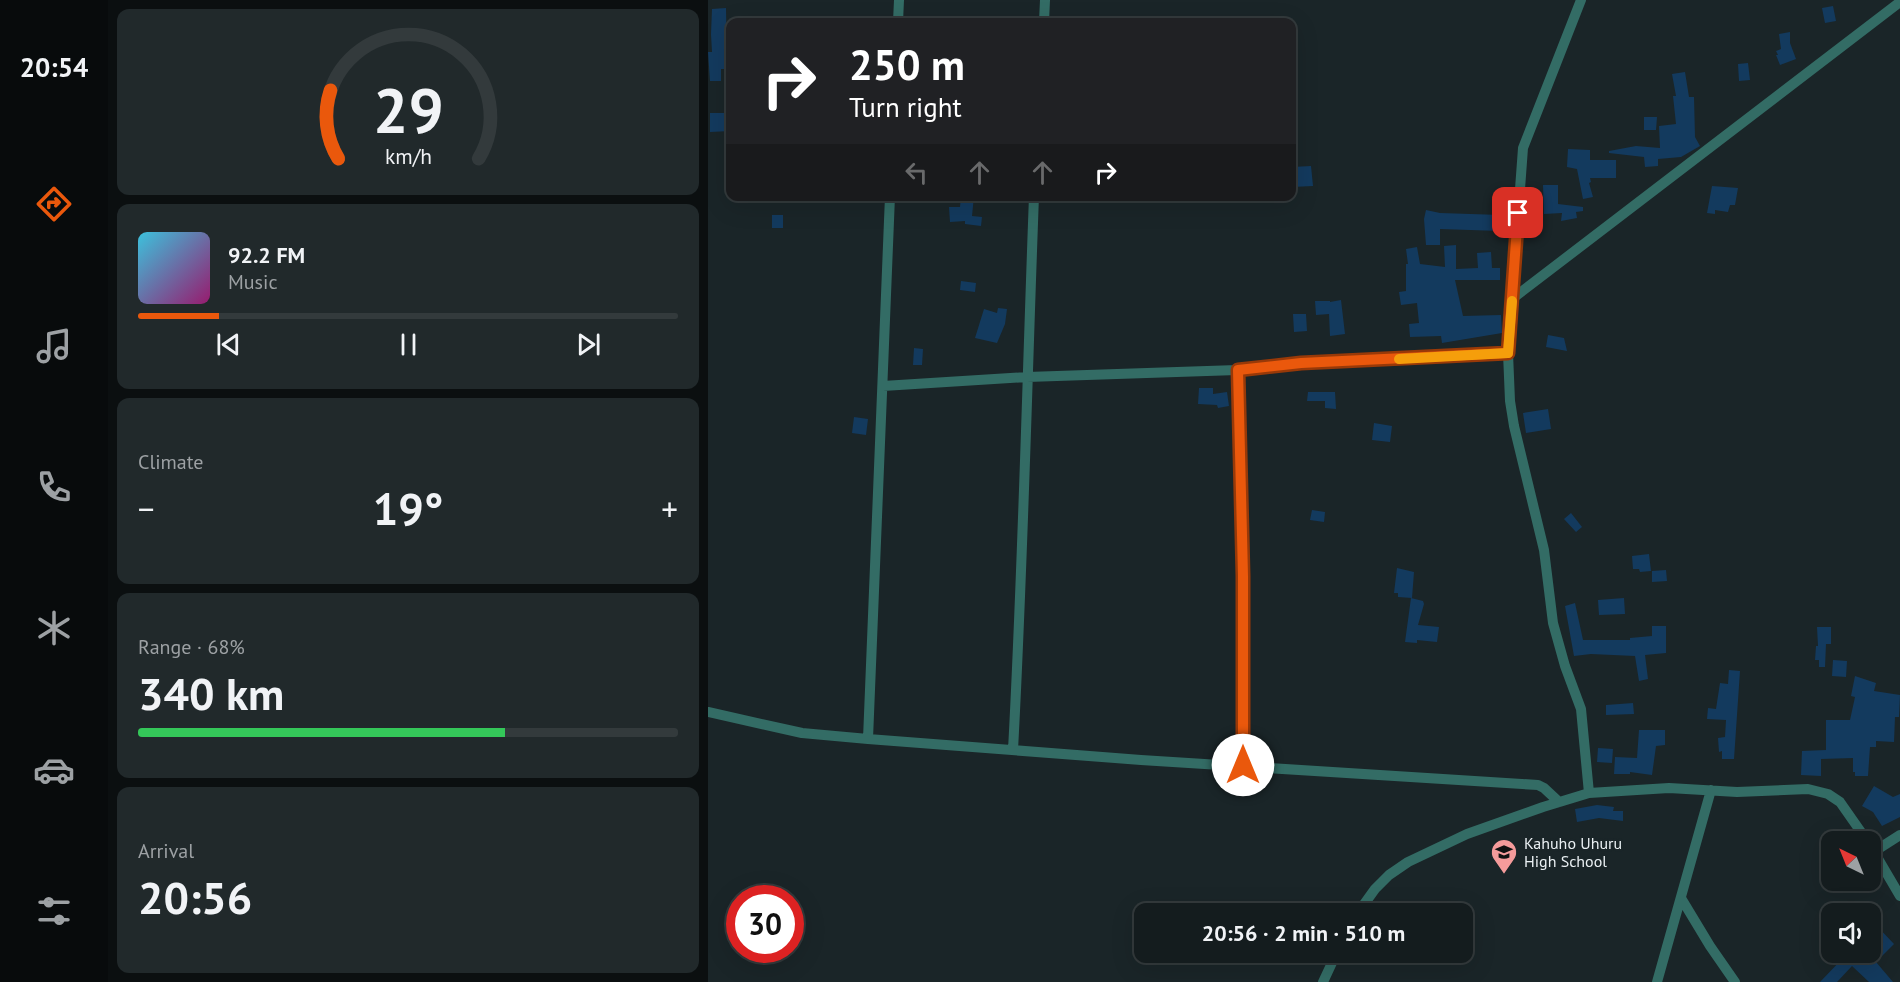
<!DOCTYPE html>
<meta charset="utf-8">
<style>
:root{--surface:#141c1e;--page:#21292b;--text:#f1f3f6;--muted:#9da1a4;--line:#333a3c;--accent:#ea580c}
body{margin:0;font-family:"PT Sans",sans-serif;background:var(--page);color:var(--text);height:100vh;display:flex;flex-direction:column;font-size:22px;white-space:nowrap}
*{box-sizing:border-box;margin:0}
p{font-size:20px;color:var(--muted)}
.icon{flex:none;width:33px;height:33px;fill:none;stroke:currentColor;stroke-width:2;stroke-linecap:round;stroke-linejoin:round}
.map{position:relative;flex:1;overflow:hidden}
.side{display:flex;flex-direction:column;gap:9px;padding:9px;background:#0b0f10;width:600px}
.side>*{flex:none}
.top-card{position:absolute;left:18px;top:18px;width:570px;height:183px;border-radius:12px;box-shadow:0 6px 24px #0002,0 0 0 2px var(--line);background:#202124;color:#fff;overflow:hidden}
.needle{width:39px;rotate:317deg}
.tools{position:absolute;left:1113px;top:831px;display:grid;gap:12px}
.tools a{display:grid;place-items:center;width:60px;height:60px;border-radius:12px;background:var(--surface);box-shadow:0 6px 24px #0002,0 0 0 2px var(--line);font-size:30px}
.speed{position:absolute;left:18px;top:885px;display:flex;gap:12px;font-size:30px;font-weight:700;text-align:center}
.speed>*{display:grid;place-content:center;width:78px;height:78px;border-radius:50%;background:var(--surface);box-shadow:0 6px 24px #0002,0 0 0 2px var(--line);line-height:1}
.speed .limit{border:9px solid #d22;background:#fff;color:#111}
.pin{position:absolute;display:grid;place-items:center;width:51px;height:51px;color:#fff;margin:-26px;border-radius:12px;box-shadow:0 3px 9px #0006}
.me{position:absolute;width:66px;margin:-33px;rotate:0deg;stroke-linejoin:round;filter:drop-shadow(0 0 4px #0008)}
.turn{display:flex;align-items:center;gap:21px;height:126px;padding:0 24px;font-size:27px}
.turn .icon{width:78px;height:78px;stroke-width:2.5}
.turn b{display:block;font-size:42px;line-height:51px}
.lanes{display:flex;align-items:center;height:57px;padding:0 24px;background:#0003;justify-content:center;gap:30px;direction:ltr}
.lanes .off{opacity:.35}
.big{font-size:45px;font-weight:700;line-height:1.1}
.side .widget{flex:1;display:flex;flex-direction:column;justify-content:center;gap:9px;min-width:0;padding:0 21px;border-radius:12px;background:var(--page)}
.side .dial{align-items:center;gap:0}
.dial svg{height:156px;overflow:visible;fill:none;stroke:var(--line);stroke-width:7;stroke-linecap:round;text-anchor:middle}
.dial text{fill:var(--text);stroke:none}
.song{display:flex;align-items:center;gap:18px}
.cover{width:72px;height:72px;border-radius:9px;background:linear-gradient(135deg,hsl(190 70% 55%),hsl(320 70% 35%))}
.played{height:6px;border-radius:3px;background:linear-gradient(90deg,var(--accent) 15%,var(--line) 15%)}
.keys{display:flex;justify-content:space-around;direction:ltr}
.heat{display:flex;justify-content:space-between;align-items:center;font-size:33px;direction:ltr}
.charge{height:9px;border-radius:4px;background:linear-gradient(90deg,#34c759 68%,var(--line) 0)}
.trip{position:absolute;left:426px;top:903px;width:339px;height:60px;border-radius:12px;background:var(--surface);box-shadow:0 6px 24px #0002,0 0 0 2px var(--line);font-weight:700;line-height:60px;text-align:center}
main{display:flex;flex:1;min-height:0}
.tab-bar{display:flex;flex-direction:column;width:108px;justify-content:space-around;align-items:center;background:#080b0c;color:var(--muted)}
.tab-bar .icon{width:42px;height:42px}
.tab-bar .on{color:var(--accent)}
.tab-bar b{font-size:27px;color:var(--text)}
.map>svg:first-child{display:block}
</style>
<main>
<nav class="tab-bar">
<b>20:54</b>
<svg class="icon on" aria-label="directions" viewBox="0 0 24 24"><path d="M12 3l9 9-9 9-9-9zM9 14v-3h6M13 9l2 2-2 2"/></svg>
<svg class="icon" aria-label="music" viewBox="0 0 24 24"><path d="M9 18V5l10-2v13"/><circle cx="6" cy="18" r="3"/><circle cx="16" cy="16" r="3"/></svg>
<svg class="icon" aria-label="phone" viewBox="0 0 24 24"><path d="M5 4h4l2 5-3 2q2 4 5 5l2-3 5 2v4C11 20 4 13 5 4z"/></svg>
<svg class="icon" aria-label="climate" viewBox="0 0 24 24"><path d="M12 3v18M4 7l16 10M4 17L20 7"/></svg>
<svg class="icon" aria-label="car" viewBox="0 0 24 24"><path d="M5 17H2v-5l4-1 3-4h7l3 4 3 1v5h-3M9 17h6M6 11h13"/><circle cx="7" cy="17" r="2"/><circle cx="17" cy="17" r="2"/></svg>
<svg class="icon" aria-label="filters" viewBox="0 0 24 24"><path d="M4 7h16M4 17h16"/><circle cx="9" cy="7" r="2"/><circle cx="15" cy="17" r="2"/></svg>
</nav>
<section class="side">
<div class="widget dial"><svg viewBox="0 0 100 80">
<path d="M14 69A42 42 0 1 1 86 69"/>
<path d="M14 69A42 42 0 0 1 10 34" stroke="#ea580c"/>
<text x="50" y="56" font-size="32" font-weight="700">29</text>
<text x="50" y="72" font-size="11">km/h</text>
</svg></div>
<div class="widget">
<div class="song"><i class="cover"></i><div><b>92.2 FM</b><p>Music</p></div></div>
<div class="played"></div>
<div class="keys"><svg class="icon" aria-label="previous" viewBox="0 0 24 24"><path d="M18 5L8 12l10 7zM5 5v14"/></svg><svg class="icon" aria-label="pause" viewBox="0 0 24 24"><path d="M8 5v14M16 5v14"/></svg><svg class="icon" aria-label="next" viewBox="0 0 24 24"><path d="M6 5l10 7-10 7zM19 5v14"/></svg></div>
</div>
<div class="widget"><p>Climate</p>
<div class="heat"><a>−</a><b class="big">19°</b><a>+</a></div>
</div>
<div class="widget"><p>Range · 68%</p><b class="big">340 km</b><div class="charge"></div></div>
<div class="widget"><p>Arrival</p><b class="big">20:56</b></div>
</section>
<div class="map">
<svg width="1192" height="982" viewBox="0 0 1192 982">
<rect width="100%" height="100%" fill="#1a2528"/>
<path fill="#133a5e" d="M1125 6 1128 21 1117 23 1114 8Z
M18 8 19 69H13V81H2L0 52H4L3 34 4 9Z
M1082 32V43L1088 59 1072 65 1068 55H1070L1068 51 1073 49 1071 34Z
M1040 63 1042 80 1031 81 1030 64Z
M977 72 981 97H986L987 137 992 146 973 157 950 159V166L937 167 936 157 901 153V151L928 146 952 148 951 126 968 124 965 96H968L964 74Z
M2 113H17V123L22 122V131L2 132Z
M936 117H949L948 130H936Z
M860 149 882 150V160H908V178H882L883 182 881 183 885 197 875 199 869 169 859 167Z
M603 166 605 186 584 187V167Z
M835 185H850V204L875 207V211L868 212 869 218 853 221 854 213 836 214Z
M1004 186 1030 188 1027 205H1022L1020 212 1007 210V214L999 213Z
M253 196H266L264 216 274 217 273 226 257 224V221L242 222 241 207H252Z
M718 210 732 213 793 215 792 231 732 229V245H718L716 219Z
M64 215H75V228H64Z
M748 245V269L770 268 769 253 783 252 784 268H792V280H747L755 316 793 315 794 333 734 343 733 336 702 337 701 324 711 323 709 303 693 305 691 292 698 291V264H700L698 249 709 247 712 264 737 267 736 246Z
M253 281 268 283 267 292 252 290Z
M633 300 637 334 622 336 621 314 608 315 607 301H622V302Z
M290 308 299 309 297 324 289 343 267 338 276 309 289 313Z
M585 314H598L599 331 586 332Z
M840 335 856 338 859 351 838 347Z
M206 348 215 349 214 365H205Z
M491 388H505V394L519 392 521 406 510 408 509 405 490 404Z
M600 392H627L628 409 617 408V401H599Z
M840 409 843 429 818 433 815 413Z
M146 417 160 419 158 435 144 433Z
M666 423 684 426 682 442 664 440Z
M604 510 617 512 616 522 602 520Z
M863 513 874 527 868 532 856 519Z
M941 554 943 571 932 572 931 569H925L924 556Z
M689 568 706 572 704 598 690 597V593H686Z
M958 570 959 581 944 582V571Z
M703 598 715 601 716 604 710 625 731 627 729 642 709 640V643L697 642Z
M916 598 917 614 891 615 890 600Z
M867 603 875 640H922V638L944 636V626H958V653L937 655 940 679 931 681 927 656 883 654 866 656 857 606Z
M1109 627H1123V644H1118L1117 667H1111V660H1107L1108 646H1110Z
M1125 660 1139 661 1138 677 1124 676Z
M1021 670 1032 671 1026 759H1014V751L1011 752 1010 738 1017 737 1018 720 999 719 1000 708 1008 709 1012 683 1020 684Z
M1147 676 1168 683 1166 691 1192 695 1191 717H1187L1186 742 1168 741V747H1162L1160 776H1147V772H1145V758L1113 759V776L1093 775 1094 751 1118 750V720H1142L1147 697 1143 696Z
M925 703 926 714 898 715V705Z
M931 730H957V745L948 746 944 775 922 772V774H906L907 757 929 758Z
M890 748 905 749 904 763 889 762Z
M1166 786 1185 797 1192 794V817L1174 826 1165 812 1154 806Z
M889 805 906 807 905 811H915V821L891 818 869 822 867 809Z
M1168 925 1186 944 1168 962 1185 982H1161L1144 966 1129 982H1112L1136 957 1131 952H1162V930Z"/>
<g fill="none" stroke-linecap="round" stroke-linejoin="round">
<path stroke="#336c65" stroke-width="10" d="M873 0 815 148 800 353 802 401 806 426 836 550 845 623 857 666 873 709 881 793
M190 22 191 0
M336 22 337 0
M804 299 1192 2
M529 370 535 576V765
M175 386 319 377 529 370 593 363 800 353
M0 712 94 733 160 739 433 760 830 785 836 788 851 802
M160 739 182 196
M305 750C315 566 319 381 326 196
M1162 845 1192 896
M1167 851 1192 835
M973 898 1002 946 1027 982
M649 914 667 889 681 875 700 862 759 834 835 807 881 793 961 788 1029 792 1100 789 1120 794 1132 802 1160 842
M615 982 629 952
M949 982 1003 790"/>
</g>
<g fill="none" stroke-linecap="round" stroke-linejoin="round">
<g stroke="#983908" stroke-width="15">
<path id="route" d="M535 765V576L530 370 593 363 800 353 810 213"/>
</g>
<use href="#route" stroke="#ea580c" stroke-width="10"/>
<path stroke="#f59e0b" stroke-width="10" d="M691 359 800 353 804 301"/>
</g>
<defs>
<g id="school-pin" transform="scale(1.35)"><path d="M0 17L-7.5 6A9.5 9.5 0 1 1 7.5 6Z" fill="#f59b9b" stroke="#1a2528"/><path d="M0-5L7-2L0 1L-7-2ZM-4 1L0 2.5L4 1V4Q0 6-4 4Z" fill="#111"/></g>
</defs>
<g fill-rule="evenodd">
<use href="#school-pin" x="796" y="852"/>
</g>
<g text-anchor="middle" stroke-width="4.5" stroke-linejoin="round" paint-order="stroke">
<g font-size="16" fill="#eaf0f3" stroke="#1a2528" text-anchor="start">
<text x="816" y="849">Kahuho Uhuru<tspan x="816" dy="18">High School</tspan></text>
</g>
</g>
</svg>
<div class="tools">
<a><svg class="needle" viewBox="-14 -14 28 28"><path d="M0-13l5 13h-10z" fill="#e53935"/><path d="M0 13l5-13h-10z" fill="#9da1a4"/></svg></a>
<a><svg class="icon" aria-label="sound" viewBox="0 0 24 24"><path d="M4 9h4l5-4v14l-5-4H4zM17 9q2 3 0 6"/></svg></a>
</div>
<div class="speed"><div class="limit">30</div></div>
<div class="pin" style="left:810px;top:213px;background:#d93025"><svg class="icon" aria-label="arrive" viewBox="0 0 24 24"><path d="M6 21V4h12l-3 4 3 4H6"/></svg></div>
<svg class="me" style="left:535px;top:765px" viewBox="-20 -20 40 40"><circle r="19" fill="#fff"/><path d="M0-13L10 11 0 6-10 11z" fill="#ea580c"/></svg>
<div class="trip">20:56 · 2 min · 510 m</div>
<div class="top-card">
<div class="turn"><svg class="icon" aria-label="right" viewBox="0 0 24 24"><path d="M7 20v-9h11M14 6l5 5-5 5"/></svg><div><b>250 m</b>Turn right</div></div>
<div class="lanes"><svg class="icon off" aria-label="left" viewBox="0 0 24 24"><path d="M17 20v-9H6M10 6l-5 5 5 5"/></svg><svg class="icon off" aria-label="ahead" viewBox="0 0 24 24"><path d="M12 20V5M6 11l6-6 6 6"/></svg><svg class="icon off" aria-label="ahead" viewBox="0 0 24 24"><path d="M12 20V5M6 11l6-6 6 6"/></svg><svg class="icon" aria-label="right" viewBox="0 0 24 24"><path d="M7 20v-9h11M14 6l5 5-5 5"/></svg></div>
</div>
</div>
</main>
